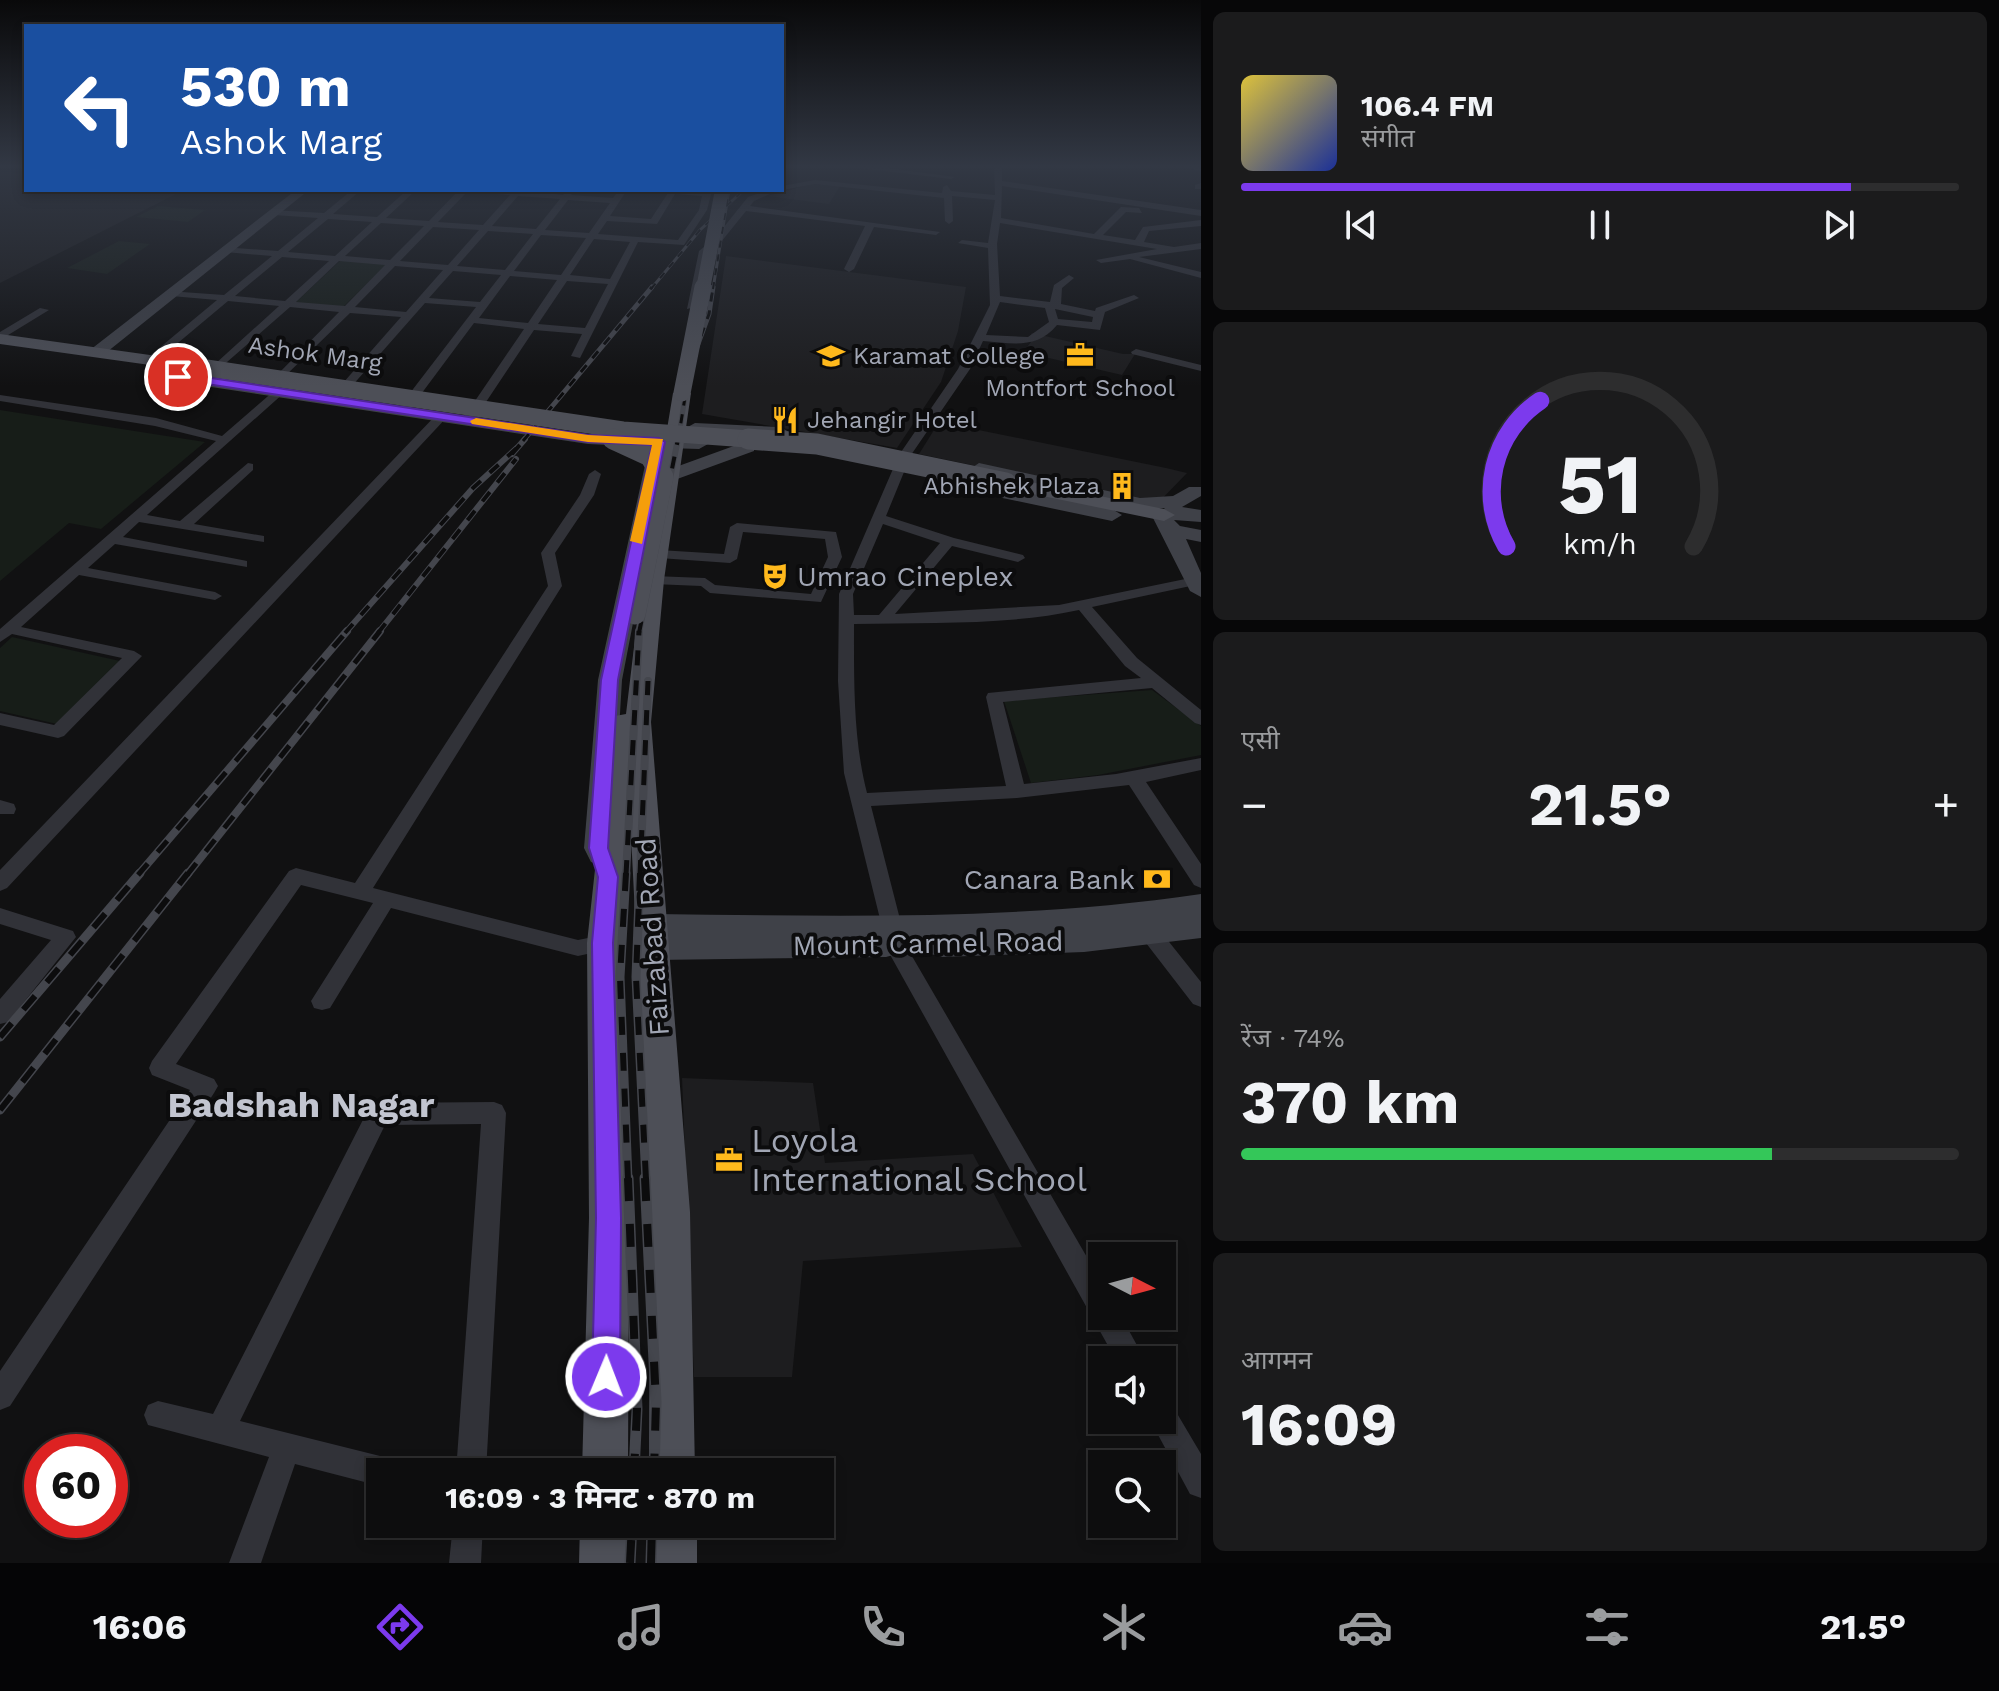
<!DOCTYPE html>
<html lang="hi">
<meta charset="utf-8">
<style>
:root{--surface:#0d0d0e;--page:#1b1b1c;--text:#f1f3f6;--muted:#9a9c9e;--line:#2d2d2e;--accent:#7c3aed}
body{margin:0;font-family:"Work Sans","Noto Sans Devanagari",sans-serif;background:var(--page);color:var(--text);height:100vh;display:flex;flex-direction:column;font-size:30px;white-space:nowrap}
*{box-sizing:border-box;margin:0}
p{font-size:26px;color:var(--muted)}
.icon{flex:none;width:44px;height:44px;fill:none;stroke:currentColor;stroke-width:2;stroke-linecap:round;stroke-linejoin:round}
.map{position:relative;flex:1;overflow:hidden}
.panel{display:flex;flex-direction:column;gap:12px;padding:12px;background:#070708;width:798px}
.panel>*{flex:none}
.top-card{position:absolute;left:24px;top:24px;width:760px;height:168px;border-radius:0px;box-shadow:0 4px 12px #0003,0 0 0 2px var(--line);background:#1a4fa0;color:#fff;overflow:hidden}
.needle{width:52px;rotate:96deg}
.fabs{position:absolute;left:1088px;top:1242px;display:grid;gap:16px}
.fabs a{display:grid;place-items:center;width:88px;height:88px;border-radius:0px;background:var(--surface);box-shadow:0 4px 12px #0003,0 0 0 2px var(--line);font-size:40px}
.speed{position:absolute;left:24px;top:1434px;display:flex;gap:16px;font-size:40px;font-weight:700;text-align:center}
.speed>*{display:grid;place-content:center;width:104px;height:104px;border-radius:50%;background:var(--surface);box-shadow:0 4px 12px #0003,0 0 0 2px var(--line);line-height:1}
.speed .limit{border:12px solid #d22;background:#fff;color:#111}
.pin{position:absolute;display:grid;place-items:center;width:68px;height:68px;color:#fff;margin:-34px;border:4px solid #fff;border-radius:50%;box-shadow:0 2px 8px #0007}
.me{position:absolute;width:88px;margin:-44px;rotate:1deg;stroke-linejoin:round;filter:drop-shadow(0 0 6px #0008)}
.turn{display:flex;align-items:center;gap:28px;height:168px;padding:0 24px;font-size:36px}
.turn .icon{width:104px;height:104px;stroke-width:2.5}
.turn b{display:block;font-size:56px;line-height:68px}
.big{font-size:60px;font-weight:700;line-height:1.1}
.panel .tile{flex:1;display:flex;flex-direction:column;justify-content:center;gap:12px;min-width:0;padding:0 28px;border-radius:12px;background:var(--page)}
.panel .dial{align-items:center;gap:0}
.dial svg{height:208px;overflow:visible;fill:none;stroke:var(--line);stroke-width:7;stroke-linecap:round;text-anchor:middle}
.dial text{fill:var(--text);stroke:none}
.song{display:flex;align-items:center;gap:24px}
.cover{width:96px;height:96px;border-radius:12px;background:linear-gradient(135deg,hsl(50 70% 55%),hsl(230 70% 35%))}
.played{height:8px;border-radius:4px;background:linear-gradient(90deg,var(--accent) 85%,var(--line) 85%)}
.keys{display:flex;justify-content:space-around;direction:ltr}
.heat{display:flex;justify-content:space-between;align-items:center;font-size:44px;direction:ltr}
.charge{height:12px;border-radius:6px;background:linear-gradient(90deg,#34c759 74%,var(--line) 0)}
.trip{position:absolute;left:366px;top:1458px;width:468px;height:80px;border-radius:0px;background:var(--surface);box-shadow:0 4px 12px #0003,0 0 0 2px var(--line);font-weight:700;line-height:80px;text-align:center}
.menu{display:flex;height:128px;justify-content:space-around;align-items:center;background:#050506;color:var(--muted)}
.menu .icon{width:56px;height:56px}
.menu .current{color:var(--accent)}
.menu b{font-size:36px;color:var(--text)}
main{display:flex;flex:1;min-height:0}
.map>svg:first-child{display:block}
</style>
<main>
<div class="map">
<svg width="1201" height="1563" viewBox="0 0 1201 1563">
<rect width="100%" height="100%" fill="#111112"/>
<path fill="#1d1d1f" d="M0 171 26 174V190L182 191 0 283Z
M812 184 840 186 829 204 767 196Z
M726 256 966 287 958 331 941 382 897 448 702 414Z
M1032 333 1123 354H1135L1122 375 1023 352 1031 342 1027 340Z
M939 422 1166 468 1187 473 1157 504 919 454Z
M682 1078 813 1083 825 1163 973 1154 1022 1247 803 1261 792 1377H694Z"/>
<path fill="#171d18" d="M158 206 205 210 188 222 136 217Z
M119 241 150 244 107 274 67 268Z
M341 260 387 264 343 307 295 303Z
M0 410 205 442 101 529 69 523 0 581Z
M12 637 120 661 57 724 0 711V648Z
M1152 690 1201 726V755L1098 775 1031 783 1004 701Z"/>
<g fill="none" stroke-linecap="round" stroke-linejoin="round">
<path fill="#313238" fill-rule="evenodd" d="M851 167H880L955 177 951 179Z
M994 167H1002V181L1201 210V216L1002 186 1001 218 1094 234 1121 207 1139 208 1142 213 1126 212 1103 235 1135 240 1143 227 1201 220V226L1149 231 1144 242 1174 247 1201 243V249L1139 257 1201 272V278L1130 259 1101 263 1096 260 1157 249 1000 223 997 244 1000 296 1050 302 1054 285 1069 275 1074 278 1062 288 1061 304 1095 311 1096 308 1134 295 1139 298 1105 312 1100 330 1057 325C1037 350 1011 343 983 341L970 369 911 455 886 516 954 538 1023 555 1025 558 1018 562 952 546 895 614 1059 605 1195 577 1200 578V584L1092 607 1137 658 1201 710V725L1195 723 1152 688 1003 702 1024 784 1116 774 1201 758V770L1146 782 1201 864V888L1194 885 1129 785 1017 798 871 806 902 927 899 933 892 935 885 933 882 927 844 773 838 681 839 594 899 455 958 369 990 305 988 248 958 243 962 240 988 243 995 200 952 196 953 221 949 224 945 221 944 198 815 184 782 190H780L782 186 815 180 942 193 943 187 947 185 951 191 995 195ZM1000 302 1045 308 1049 322 1028 337 986 335ZM1055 309 1093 317 1092 322 1058 319ZM883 524 940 543 879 615H854L853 594ZM1079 610 1125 666 1141 678 988 693 986 697 1006 786 867 793C853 739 854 680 854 624 928 622 1006 626 1079 610Z
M1184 167H1201V171Z
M1201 183V189H1195V185Z
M352 190H361L333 214 377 217 407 190H416L386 218 429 221 459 190H523L563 195 567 190H575L571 195 613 198 619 190H627L610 216 651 219 668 193 655 190H712L707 210 684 245 638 242 580 358 571 356 582 334 534 330 472 423 462 420 524 329 474 323 407 413 397 410 476 307 425 303 351 387 347 388 341 385 343 383 401 317 350 313 282 379 276 376 278 374 339 312 290 307 219 369 213 366 215 364 279 306 228 301 154 363H146V359L217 300 171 296 168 295V291L224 295 272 256 225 252 222 247 278 251 318 218 274 215 271 210 324 213ZM467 192H470L510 195 483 225 438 222ZM675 194 702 196 699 210 678 240 598 234 607 221 657 224ZM518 196 560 199 536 229 492 226ZM568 200 610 203 589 233 545 230ZM328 219 372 222 335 256 288 252ZM381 223 424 226 390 260 345 256ZM433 227 479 230 448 265 400 261ZM488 231 533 234 505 270 457 266ZM541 235 586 238 561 275 514 271ZM594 239 630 242 610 279 570 275ZM282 257 329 261 285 301 235 296ZM339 261 385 265 345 306 296 302ZM395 266 443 270 406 312 355 307ZM453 271 501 275 480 302 429 298ZM510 276 557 280 528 323 479 318ZM567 281 608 284 585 328 538 324Z
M768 190H779L754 201 750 206 940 232 936 235 874 227 854 269 849 272 844 269 865 226 746 211 721 242 708 252 696 307 687 309 699 251 715 238 748 197Z
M40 308 49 310 0 340V332Z
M1136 349 1201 365V371L1132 354 1131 352Z
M275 390 285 392 147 515 180 521 248 463 253 464V470L194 524 264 536V542L139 522 123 537 242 560 247 561V567L115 544 88 568 215 592 222 596 215 600 79 575 21 627 134 651 142 656 64 736 58 738 0 725V713L54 725 122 658 12 634 0 642V629L216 441 155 426 0 401V395L156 418 222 436Z
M438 413 448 416 7 888 0 891V870Z
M595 470 601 474 594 495 555 553 562 586 373 888 578 940 603 935 610 937 613 943 610 949 578 956 391 908 330 1008 322 1010 314 1008 311 1001 373 903 301 885 176 1064 214 1079 218 1086 214 1093 10 1406 0 1410V1371L190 1090 152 1075 149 1068 152 1061 289 871 296 868 355 883 548 586 541 553 580 495 589 474Z
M737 523 836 532 842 557 821 602 710 593 701 586 653 584 646 580 653 576 705 578 715 585 811 594 828 557 825 539 743 532 737 559 730 563 659 558 652 554 659 550 724 554 730 527Z
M0 800 14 804 16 809 14 814H0Z
M0 908 73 931 76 937 8 1022 0 1024V999L51 940 0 924Z
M1143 916 1150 918 1201 982V1007L1193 1004 1136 930 1133 924 1136 918Z
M895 937 902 939 1102 1283V1316H1121L1145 1360H1116L888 951 885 945 888 939Z
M494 1102 502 1105 506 1113 486 1472H456L481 1124 385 1125 240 1421 384 1457 394 1462 399 1472H380V1486L295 1464 261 1563H229L269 1457 148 1425 144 1415 148 1405 158 1401 213 1414 370 1106 378 1103Z
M1162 1401 1172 1405 1201 1454V1498L1190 1494 1150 1420H1162Z
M453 1524H483L481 1563H449Z"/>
<path fill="#3f4148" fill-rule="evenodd" d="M296 190H309L102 356H90V350Z
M163 364 182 373 588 434 699 439 708 444 699 449 667 448 662 472 742 443H754V451L669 482 661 478 622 680 612 848 615 855 611 862 601 865 591 862 584 848 598 680 649 447 588 444 178 382 155 369Z
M695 423 780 427 789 432 780 437 689 432 686 428Z
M979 463 1140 498 1173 496 1189 487H1201V496L1182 507 1201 510V522L1174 520 1180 526 1201 530V542L1186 539 1201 573V597L1190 591 1153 518 1165 508 1140 510 972 473 970 469Z
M943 474 1112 509 1122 515 1112 521 936 484V476Z
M1201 894V938L1084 952 942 957 931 954 927 945 930 940H899L901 945 897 954 886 957 655 960 644 957 640 948 644 939 651 937 644 934 639 926 644 918 654 914C837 916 1019 921 1201 894Z"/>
<path fill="#4d4f57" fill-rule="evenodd" d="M0 334 200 362 209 367 200 372 0 344Z
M682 388 691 393 664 580 651 722 690 1212 695 1472H649L650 1212 630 815 619 943 629 1218 628 1472H582L589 1218 587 943 611 722 615 716 626 714 642 580 673 393Z
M1006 477 1164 509 1175 515 1164 521 999 487 996 483Z
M580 1524H628L627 1563H579Z
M649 1524H697V1563H649Z"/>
<g stroke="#44464d" stroke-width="3">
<path id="rail-far5" d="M651 289 700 230 744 190
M713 289 729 190"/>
</g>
<g stroke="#44464d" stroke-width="5">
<path id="rail-far4" d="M523 441 652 287
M678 441 690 366 709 314 713 287"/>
</g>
<g stroke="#44464d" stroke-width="6">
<path id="rail-far3" d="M512 454 525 439
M345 633 473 488 519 446
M378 633 516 459
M639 633 678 439"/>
</g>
<g stroke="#44464d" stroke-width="8">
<path id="rail-far2" d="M138 875 347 631
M187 875 380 631
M626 875 639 631
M640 875 648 681"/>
</g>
<g stroke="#44464d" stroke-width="9">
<path id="rail-far1" d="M626 873 620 977 628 1180
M640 873 636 977 646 1180
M0 1037 140 873
M0 1110 188 873"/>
</g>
<g stroke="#44464d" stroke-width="11">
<path id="rail" d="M628 1178 637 1409 634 1472
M645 1178 656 1402 654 1472
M630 1563 632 1524
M651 1563 652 1524"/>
</g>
<use href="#rail-far5" stroke="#0c0c0d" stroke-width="2" stroke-dasharray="7" stroke-linecap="butt"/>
<use href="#rail-far4" stroke="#0c0c0d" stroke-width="3" stroke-dasharray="9" stroke-linecap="butt"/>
<use href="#rail-far3" stroke="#0c0c0d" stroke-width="4" stroke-dasharray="12" stroke-linecap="butt"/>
<use href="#rail-far2" stroke="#0c0c0d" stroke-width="5" stroke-dasharray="15" stroke-linecap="butt"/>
<use href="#rail-far1" stroke="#0c0c0d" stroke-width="6" stroke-dasharray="18" stroke-linecap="butt"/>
<use href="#rail" stroke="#0c0c0d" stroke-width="8" stroke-dasharray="23" stroke-linecap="butt"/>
<path stroke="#4d4f57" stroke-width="14" d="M703 289 722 190"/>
<path stroke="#4d4f57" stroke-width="17" d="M200 367 623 430 776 441
M682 393 703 287
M613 439 620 441"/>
<path stroke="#4d4f57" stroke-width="21" d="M613 439 650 456 663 477 635 614
M748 439 817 444 1006 483"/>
</g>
<linearGradient id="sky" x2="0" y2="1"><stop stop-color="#09090a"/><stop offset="0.43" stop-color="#323844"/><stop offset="1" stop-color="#323844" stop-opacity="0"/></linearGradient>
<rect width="1201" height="386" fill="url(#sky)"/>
<path fill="#7c3aed" stroke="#51269a" stroke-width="2" d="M178 373 588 435 659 438 665 442 618 680 608 848 618 877 613 943 621 1218 620 1377 616 1387 606 1391 596 1387 592 1377 596 1218 592 943 598 877 589 848 601 680 652 445 588 442 174 379Z"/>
<path fill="#f59e0b" d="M476 418 588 435 663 439 642 544 630 541 652 445 588 442 472 424 470 421Z"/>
<defs>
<g id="office-bare" transform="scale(2.16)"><path d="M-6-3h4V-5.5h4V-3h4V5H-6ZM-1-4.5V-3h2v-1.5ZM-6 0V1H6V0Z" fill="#ffb91c" stroke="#0c0c0d" stroke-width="2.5" paint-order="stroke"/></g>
<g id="university-bare" transform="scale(2.16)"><path d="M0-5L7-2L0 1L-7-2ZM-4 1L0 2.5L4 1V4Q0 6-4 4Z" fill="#ffb91c" stroke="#0c0c0d" stroke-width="2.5" paint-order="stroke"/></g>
<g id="restaurant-bare" transform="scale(2.16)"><path d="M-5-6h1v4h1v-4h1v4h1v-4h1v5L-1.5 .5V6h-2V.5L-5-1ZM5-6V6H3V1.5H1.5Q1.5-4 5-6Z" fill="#ffb91c" stroke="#0c0c0d" stroke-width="2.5" paint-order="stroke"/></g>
<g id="building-bare" transform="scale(2.16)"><path d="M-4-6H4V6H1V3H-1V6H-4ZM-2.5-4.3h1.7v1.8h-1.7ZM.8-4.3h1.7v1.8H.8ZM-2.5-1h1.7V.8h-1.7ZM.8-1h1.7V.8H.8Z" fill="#ffb91c" stroke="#0c0c0d" stroke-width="2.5" paint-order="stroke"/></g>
<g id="theatre-bare" transform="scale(2.16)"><path d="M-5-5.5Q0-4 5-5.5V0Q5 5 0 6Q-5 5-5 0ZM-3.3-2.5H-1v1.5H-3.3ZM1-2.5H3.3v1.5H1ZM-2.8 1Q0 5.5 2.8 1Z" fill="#ffb91c" stroke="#0c0c0d" stroke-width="2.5" paint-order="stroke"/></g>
<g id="bank-bare" transform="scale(2.16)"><path d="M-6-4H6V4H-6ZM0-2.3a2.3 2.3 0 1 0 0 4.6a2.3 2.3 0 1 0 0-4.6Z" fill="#ffb91c" stroke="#0c0c0d" stroke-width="2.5" paint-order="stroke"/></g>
</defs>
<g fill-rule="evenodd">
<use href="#office-bare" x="1080" y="355"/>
<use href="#university-bare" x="831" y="356"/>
<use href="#restaurant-bare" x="785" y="420"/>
<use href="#building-bare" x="1122" y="486"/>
<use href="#theatre-bare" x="775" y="576"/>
<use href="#bank-bare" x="1157" y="879"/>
<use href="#office-bare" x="729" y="1160"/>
</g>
<g text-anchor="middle" stroke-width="8" stroke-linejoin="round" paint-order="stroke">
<g font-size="24" fill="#a1a6b4" stroke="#0c0c0d">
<text transform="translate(315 354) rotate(8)" y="8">Ashok Marg</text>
</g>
<g font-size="24" fill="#a1a6b4" stroke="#0c0c0d" text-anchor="start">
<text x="853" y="364">Karamat College</text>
<text x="1080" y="396" text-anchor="middle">Montfort School</text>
<text x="807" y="428">Jehangir Hotel</text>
<text x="1100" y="494" text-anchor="end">Abhishek Plaza</text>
</g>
<g font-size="28" fill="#a1a6b4" stroke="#0c0c0d" text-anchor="start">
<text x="797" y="586">Umrao Cineplex</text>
<text x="1135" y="889" text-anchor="end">Canara Bank</text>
</g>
<g font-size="28" fill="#a1a6b4" stroke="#0c0c0d">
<text transform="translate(652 937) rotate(-94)" y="10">Faizabad Road</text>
<text transform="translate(928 943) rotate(-1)" y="10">Mount Carmel Road</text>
</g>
<g font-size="34" fill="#a1a6b4" stroke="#0c0c0d" text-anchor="start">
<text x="751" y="1152">Loyola<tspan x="751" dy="39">International School</tspan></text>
</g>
<g font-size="36" font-weight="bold" fill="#c2c5d0" stroke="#0c0c0d">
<text x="301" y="1117">Badshah Nagar</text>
</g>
</g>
</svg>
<div class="fabs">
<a><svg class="needle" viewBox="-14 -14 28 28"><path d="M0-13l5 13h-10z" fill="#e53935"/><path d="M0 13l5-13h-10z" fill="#9a9c9e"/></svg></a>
<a><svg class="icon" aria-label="sound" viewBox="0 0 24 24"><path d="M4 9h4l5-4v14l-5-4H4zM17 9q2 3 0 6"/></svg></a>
<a><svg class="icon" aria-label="search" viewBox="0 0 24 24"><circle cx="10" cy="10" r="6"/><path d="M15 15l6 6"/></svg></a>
</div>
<div class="speed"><div class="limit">60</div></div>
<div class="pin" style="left:178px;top:377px;background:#d93025"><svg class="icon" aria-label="arrive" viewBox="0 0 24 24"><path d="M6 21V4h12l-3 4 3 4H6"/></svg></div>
<svg class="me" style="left:606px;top:1377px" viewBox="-20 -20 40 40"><circle r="17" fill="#7c3aed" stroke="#fff" stroke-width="3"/><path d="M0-11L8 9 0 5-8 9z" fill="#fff"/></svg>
<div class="trip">16:09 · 3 मिनट · 870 m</div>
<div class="top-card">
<div class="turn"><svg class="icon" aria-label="left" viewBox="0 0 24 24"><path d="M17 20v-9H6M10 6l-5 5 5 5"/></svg><div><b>530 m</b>Ashok Marg</div></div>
</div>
</div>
<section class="panel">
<div class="tile">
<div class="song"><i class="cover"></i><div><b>106.4 FM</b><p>संगीत</p></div></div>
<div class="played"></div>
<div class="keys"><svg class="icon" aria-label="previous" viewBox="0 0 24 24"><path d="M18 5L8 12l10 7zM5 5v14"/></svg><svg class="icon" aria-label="pause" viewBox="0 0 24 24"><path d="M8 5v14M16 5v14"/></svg><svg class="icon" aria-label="next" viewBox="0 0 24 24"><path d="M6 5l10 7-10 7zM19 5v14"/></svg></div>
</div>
<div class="tile dial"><svg viewBox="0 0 100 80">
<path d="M14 69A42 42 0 1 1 86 69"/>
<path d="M14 69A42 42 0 0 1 27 13" stroke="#7c3aed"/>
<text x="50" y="56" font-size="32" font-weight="700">51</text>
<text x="50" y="72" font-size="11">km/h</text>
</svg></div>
<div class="tile"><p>एसी</p>
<div class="heat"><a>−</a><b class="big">21.5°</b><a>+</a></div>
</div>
<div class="tile"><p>रेंज · 74%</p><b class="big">370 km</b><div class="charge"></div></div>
<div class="tile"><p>आगमन</p><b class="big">16:09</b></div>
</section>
</main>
<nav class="menu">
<b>16:06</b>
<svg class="icon current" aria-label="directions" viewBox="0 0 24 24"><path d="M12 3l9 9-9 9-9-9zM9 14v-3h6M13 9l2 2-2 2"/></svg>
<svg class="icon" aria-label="music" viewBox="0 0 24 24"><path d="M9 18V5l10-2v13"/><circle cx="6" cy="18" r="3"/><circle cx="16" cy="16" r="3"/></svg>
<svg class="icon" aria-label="phone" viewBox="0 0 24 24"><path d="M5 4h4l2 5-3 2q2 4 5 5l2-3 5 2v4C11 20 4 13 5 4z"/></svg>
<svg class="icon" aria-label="climate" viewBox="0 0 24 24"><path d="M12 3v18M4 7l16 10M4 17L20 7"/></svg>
<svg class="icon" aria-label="car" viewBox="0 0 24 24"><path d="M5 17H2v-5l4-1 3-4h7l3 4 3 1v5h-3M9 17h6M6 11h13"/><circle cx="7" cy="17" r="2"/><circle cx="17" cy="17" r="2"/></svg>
<svg class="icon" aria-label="filters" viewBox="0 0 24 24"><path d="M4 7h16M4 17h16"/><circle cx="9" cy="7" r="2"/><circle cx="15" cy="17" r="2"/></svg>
<b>21.5°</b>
</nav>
